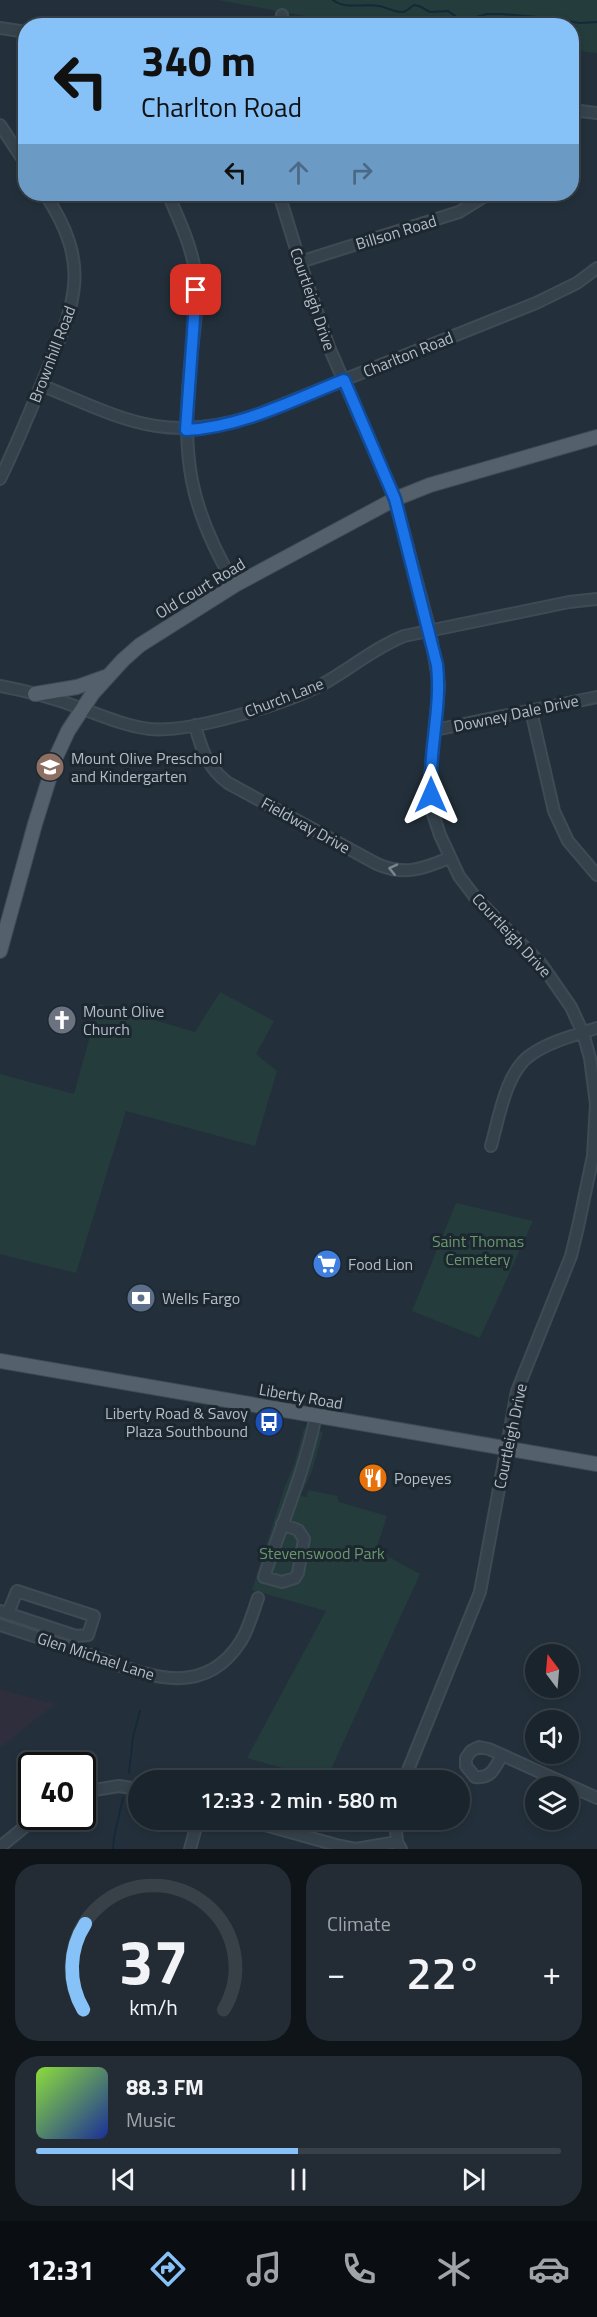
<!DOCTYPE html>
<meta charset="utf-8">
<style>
:root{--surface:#1a242c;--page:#232c34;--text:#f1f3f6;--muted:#9fa4a9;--line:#384148;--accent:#86c1f7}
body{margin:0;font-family:"Titillium Web",sans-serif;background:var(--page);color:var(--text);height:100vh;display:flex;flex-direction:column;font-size:22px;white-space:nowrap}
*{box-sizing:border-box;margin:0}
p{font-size:20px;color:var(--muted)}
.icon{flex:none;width:33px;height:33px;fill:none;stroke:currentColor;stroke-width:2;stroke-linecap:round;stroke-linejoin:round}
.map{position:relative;height:1849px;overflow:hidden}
.details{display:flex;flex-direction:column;gap:15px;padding:15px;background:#0e1418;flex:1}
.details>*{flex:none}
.guide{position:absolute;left:18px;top:18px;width:561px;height:183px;border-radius:24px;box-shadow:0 3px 9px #0003,0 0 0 2px var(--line);background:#86c1f7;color:#111;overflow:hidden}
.needle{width:39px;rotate:344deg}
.tools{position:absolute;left:525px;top:1644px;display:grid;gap:12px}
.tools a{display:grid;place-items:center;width:54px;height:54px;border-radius:50%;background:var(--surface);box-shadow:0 3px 9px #0003,0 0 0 2px var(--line);font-size:30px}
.speed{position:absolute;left:18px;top:1752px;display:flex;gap:12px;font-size:30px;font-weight:700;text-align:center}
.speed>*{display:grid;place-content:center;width:78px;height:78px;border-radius:50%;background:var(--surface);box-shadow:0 3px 9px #0003,0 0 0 2px var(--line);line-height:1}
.speed .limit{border:3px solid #111;border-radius:9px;background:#fff;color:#111}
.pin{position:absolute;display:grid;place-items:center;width:51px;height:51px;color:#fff;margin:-26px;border-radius:12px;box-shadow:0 3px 9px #0006}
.me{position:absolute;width:66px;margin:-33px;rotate:0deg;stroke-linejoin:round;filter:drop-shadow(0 0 4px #0008)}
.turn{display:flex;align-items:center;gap:21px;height:126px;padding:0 24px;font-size:27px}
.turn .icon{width:78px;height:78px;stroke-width:2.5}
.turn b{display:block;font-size:42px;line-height:51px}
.lanes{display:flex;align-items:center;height:57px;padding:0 24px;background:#0003;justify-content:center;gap:30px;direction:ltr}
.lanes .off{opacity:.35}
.big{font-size:45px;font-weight:600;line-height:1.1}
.details .widget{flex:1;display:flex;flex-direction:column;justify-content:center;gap:9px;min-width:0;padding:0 21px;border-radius:24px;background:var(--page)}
.details .dial{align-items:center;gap:0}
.dial svg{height:156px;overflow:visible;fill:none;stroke:var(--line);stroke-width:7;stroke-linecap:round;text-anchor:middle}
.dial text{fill:var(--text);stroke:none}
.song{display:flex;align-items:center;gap:18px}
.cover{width:72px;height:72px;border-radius:9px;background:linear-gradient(135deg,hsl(90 70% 55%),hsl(230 70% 35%))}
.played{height:6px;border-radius:3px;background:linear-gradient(90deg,var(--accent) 50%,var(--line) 50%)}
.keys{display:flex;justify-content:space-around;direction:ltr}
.heat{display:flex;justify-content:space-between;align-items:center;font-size:33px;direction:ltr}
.details .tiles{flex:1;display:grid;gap:15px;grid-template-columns:1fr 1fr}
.widget:last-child{grid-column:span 2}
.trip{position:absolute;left:128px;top:1770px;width:342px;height:60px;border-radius:30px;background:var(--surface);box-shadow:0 3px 9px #0003,0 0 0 2px var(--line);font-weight:600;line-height:60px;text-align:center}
.tabs{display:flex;height:96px;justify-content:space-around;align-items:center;background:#0a0e12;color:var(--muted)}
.tabs .icon{width:42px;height:42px}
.tabs .current{color:var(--accent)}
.tabs b{font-size:27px;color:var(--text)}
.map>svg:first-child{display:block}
</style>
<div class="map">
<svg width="597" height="1849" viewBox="0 0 597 1849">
<rect width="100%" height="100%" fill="#23303b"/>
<path fill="#2e2e3d" d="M0 1689 55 1704 0 1748Z"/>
<path fill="#243c3c" d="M217 0H597V53L572 50V26L380 25 311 17Z
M220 992 274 1021 256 1054 277 1071 255 1146 126 1111 76 1273 0 1254V1074L74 1094 99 1004 195 1032Z
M456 1203 533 1221 480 1338 412 1311Z
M304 1428 323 1432 312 1471 300 1496 307 1497 308 1490 337 1496 339 1502 387 1516 376 1550 420 1574 326 1780 247 1758 326 1611 252 1590 284 1489 294 1465Z"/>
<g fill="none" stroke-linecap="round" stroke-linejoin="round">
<path stroke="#162939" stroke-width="2" d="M333 0C345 10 364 3 379 6 386 7 394 12 402 12 407 12 409 8 414 5L419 6 430 12 448 11 461 20H466L487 14H502L538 17 580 23 597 22
M129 1773 133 1737 140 1711
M113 1849 114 1837 123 1798"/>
<g stroke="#3f4b54" stroke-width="14">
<path id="minor" d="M281 26 282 15
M0 28 26 32
M572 110 597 113
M0 125 26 164
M168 194C178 218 191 244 195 271 200 302 193 336 190 367 182 457 188 506 235 585
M279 194 300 262 329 347 395 499 430 631 439 685 430 778 433 814 440 835 459 876 475 897 542 965 571 1007 583 1033 590 1058 596 1104 593 1156 578 1227 571 1256 517 1391 480 1592 404 1780
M300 262 459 212 488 194
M41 385C123 419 165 445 256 415L536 303 577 283 597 268
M0 479C16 446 30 412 44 378 75 303 93 267 45 194
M0 686C27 691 54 698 80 708 103 716 125 726 150 729 191 733 284 704 321 685 350 669 374 648 404 636L569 602 597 599
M531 711 554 811 568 841 597 875
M195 725C201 749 208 768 228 783L377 864C404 876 423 869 449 858
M435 730 597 697
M491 1146C499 1118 506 1070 532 1054 551 1041 576 1035 597 1028
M282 1524 298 1530 304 1539 298 1573 295 1578 282 1582 264 1577C282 1523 305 1471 316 1415
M0 1611 76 1636 88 1635 94 1616 17 1591 8 1613
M0 1625C34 1636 67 1647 101 1659 151 1677 205 1698 241 1641 249 1628 253 1612 258 1598
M502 1755C495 1768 491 1779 475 1777L466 1766V1758L471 1751 479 1747 489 1749 597 1798
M82 1792 119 1786 138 1789
M247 1820 340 1846 356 1849 397 1842
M395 1820 397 1842 401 1849
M0 1847 38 1816
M190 1849 198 1820"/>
</g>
<g stroke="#3f4b54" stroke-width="16">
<path id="major" d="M35 694 77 687 105 677
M0 951 35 824 56 757 68 731 93 693 123 660 140 645 235 585 395 499 430 485 597 437
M0 1361 597 1464"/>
</g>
<use href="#minor" stroke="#36424b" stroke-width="10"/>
<use href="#major" stroke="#54616c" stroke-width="14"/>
</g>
<defs><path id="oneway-chevron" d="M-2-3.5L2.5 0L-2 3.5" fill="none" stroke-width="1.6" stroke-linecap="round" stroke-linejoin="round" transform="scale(1.5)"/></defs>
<use stroke="#7a868f" href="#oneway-chevron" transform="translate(393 869) rotate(-167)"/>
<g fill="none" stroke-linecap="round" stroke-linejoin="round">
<g stroke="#114b97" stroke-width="15">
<path id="route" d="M196 290 186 430C242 427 293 400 344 380L395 499 437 665C442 709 428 752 431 795"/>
</g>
<use href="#route" stroke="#1a73e8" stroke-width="10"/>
</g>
<defs>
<g id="school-disc" transform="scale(1.5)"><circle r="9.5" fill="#8d6e63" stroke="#1c2730"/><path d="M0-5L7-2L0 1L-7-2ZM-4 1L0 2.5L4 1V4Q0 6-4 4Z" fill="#fff"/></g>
<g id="church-disc" transform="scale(1.5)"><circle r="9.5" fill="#6b7280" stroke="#1c2730"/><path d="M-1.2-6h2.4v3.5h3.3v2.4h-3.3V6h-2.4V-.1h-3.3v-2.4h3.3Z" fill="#fff"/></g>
<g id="supermarket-disc" transform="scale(1.5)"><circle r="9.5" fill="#3f7fe0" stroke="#1c2730"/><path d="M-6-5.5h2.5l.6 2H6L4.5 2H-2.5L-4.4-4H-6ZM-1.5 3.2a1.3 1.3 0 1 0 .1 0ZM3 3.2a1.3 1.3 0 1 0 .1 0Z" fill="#fff"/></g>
<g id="bank-disc" transform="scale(1.5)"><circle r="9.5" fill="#5c6f8a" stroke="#1c2730"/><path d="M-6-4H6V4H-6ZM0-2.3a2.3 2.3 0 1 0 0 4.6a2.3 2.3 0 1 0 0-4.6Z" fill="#fff"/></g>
<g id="bus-disc" transform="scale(1.5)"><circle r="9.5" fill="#1a4fb4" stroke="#1c2730"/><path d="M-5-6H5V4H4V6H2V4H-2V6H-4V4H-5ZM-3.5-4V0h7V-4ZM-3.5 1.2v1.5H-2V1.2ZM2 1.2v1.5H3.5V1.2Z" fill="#fff"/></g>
<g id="restaurant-disc" transform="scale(1.5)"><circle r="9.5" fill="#e8710a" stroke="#1c2730"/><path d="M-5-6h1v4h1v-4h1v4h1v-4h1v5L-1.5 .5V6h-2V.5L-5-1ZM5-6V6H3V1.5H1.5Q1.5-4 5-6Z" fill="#fff"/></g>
</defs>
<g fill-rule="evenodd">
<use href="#school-disc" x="50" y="767"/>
<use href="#church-disc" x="62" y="1020"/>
<use href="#supermarket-disc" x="327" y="1264"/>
<use href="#bank-disc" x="141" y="1298"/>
<use href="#bus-disc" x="269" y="1422"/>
<use href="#restaurant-disc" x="373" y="1478"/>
</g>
<g text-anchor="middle" stroke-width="6" stroke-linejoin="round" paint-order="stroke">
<g font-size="16" fill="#b2bdc7" stroke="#1c2730">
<text transform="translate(396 232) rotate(-17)" y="6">Billson Road</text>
<text transform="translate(313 299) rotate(71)" y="6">Courtleigh Drive</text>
<text transform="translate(52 354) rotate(-69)" y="6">Brownhill Road</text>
<text transform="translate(408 354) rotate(-22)" y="6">Charlton Road</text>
<text transform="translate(200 588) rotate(-31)" y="6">Old Court Road</text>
<text transform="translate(284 697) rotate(-21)" y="6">Church Lane</text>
<text transform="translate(516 713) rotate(-12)" y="6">Downey Dale Drive</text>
<text transform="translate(306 825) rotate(29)" y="6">Fieldway Drive</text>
<text transform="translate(512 935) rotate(47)" y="6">Courtleigh Drive</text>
<text transform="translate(301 1396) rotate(10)" y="6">Liberty Road</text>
<text transform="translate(510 1436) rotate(-78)" y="6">Courtleigh Drive</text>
<text transform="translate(96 1656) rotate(18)" y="6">Glen Michael Lane</text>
</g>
<g font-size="16" fill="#b2bdc7" stroke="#1c2730" text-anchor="start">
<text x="71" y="764">Mount Olive Preschool<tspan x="71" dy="18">and Kindergarten</tspan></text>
<text x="83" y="1017">Mount Olive<tspan x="83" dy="18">Church</tspan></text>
<text x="348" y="1270">Food Lion</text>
<text x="162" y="1304">Wells Fargo</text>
<text x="248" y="1419" text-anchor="end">Liberty Road &amp; Savoy<tspan x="248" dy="18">Plaza Southbound</tspan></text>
<text x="394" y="1484">Popeyes</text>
</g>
<g font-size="16" fill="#69986d" stroke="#1c2730">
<text x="478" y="1247">Saint Thomas<tspan x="478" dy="18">Cemetery</tspan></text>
<text x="322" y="1559">Stevenswood Park</text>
</g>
</g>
</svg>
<div class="tools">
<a><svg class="needle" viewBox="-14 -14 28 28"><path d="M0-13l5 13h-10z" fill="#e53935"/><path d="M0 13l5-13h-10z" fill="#9fa4a9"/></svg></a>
<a><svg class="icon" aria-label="sound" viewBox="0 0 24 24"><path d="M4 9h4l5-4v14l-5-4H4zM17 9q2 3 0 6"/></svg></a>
<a><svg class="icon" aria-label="layers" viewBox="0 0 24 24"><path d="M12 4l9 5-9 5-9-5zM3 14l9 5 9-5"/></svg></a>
</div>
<div class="speed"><div class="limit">40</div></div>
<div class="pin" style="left:196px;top:290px;background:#d93025"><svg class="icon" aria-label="arrive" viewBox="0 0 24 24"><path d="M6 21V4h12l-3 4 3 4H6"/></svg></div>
<svg class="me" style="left:431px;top:795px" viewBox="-20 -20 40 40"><path d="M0-17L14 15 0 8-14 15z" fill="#1a73e8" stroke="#fff" stroke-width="4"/></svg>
<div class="trip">12:33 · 2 min · 580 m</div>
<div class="guide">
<div class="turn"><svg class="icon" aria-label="left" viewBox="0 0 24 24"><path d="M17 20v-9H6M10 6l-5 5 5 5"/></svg><div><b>340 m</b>Charlton Road</div></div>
<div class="lanes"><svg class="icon" aria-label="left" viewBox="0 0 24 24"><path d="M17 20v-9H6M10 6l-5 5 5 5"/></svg><svg class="icon off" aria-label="ahead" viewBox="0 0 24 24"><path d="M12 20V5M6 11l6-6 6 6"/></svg><svg class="icon off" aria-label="right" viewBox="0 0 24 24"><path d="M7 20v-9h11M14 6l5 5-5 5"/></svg></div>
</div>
</div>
<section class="details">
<div class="tiles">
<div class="widget dial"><svg viewBox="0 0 100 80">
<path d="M14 69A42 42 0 1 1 86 69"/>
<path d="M14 69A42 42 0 0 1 15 25" stroke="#86c1f7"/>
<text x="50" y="56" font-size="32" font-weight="700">37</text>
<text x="50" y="72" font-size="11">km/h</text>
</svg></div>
<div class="widget"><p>Climate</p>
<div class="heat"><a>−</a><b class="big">22°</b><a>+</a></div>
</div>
<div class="widget">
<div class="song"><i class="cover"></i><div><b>88.3 FM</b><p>Music</p></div></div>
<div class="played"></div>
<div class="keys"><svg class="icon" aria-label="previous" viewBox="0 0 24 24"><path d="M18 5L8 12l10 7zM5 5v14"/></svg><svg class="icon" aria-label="pause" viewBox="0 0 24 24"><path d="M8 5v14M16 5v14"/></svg><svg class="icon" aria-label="next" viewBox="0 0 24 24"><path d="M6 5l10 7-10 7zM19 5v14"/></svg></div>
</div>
</div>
</section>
<nav class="tabs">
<b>12:31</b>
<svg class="icon current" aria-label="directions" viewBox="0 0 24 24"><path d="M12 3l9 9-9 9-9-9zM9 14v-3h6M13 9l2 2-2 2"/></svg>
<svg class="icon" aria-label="music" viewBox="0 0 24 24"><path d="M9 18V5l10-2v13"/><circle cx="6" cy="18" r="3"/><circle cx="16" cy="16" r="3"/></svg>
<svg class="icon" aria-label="phone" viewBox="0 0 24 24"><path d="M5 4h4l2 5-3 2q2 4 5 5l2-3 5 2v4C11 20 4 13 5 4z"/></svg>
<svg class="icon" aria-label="climate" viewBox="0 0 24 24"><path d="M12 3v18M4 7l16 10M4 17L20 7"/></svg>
<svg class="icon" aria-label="car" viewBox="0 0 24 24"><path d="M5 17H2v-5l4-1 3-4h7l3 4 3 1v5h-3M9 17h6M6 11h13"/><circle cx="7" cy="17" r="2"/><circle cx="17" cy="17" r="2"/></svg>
</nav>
